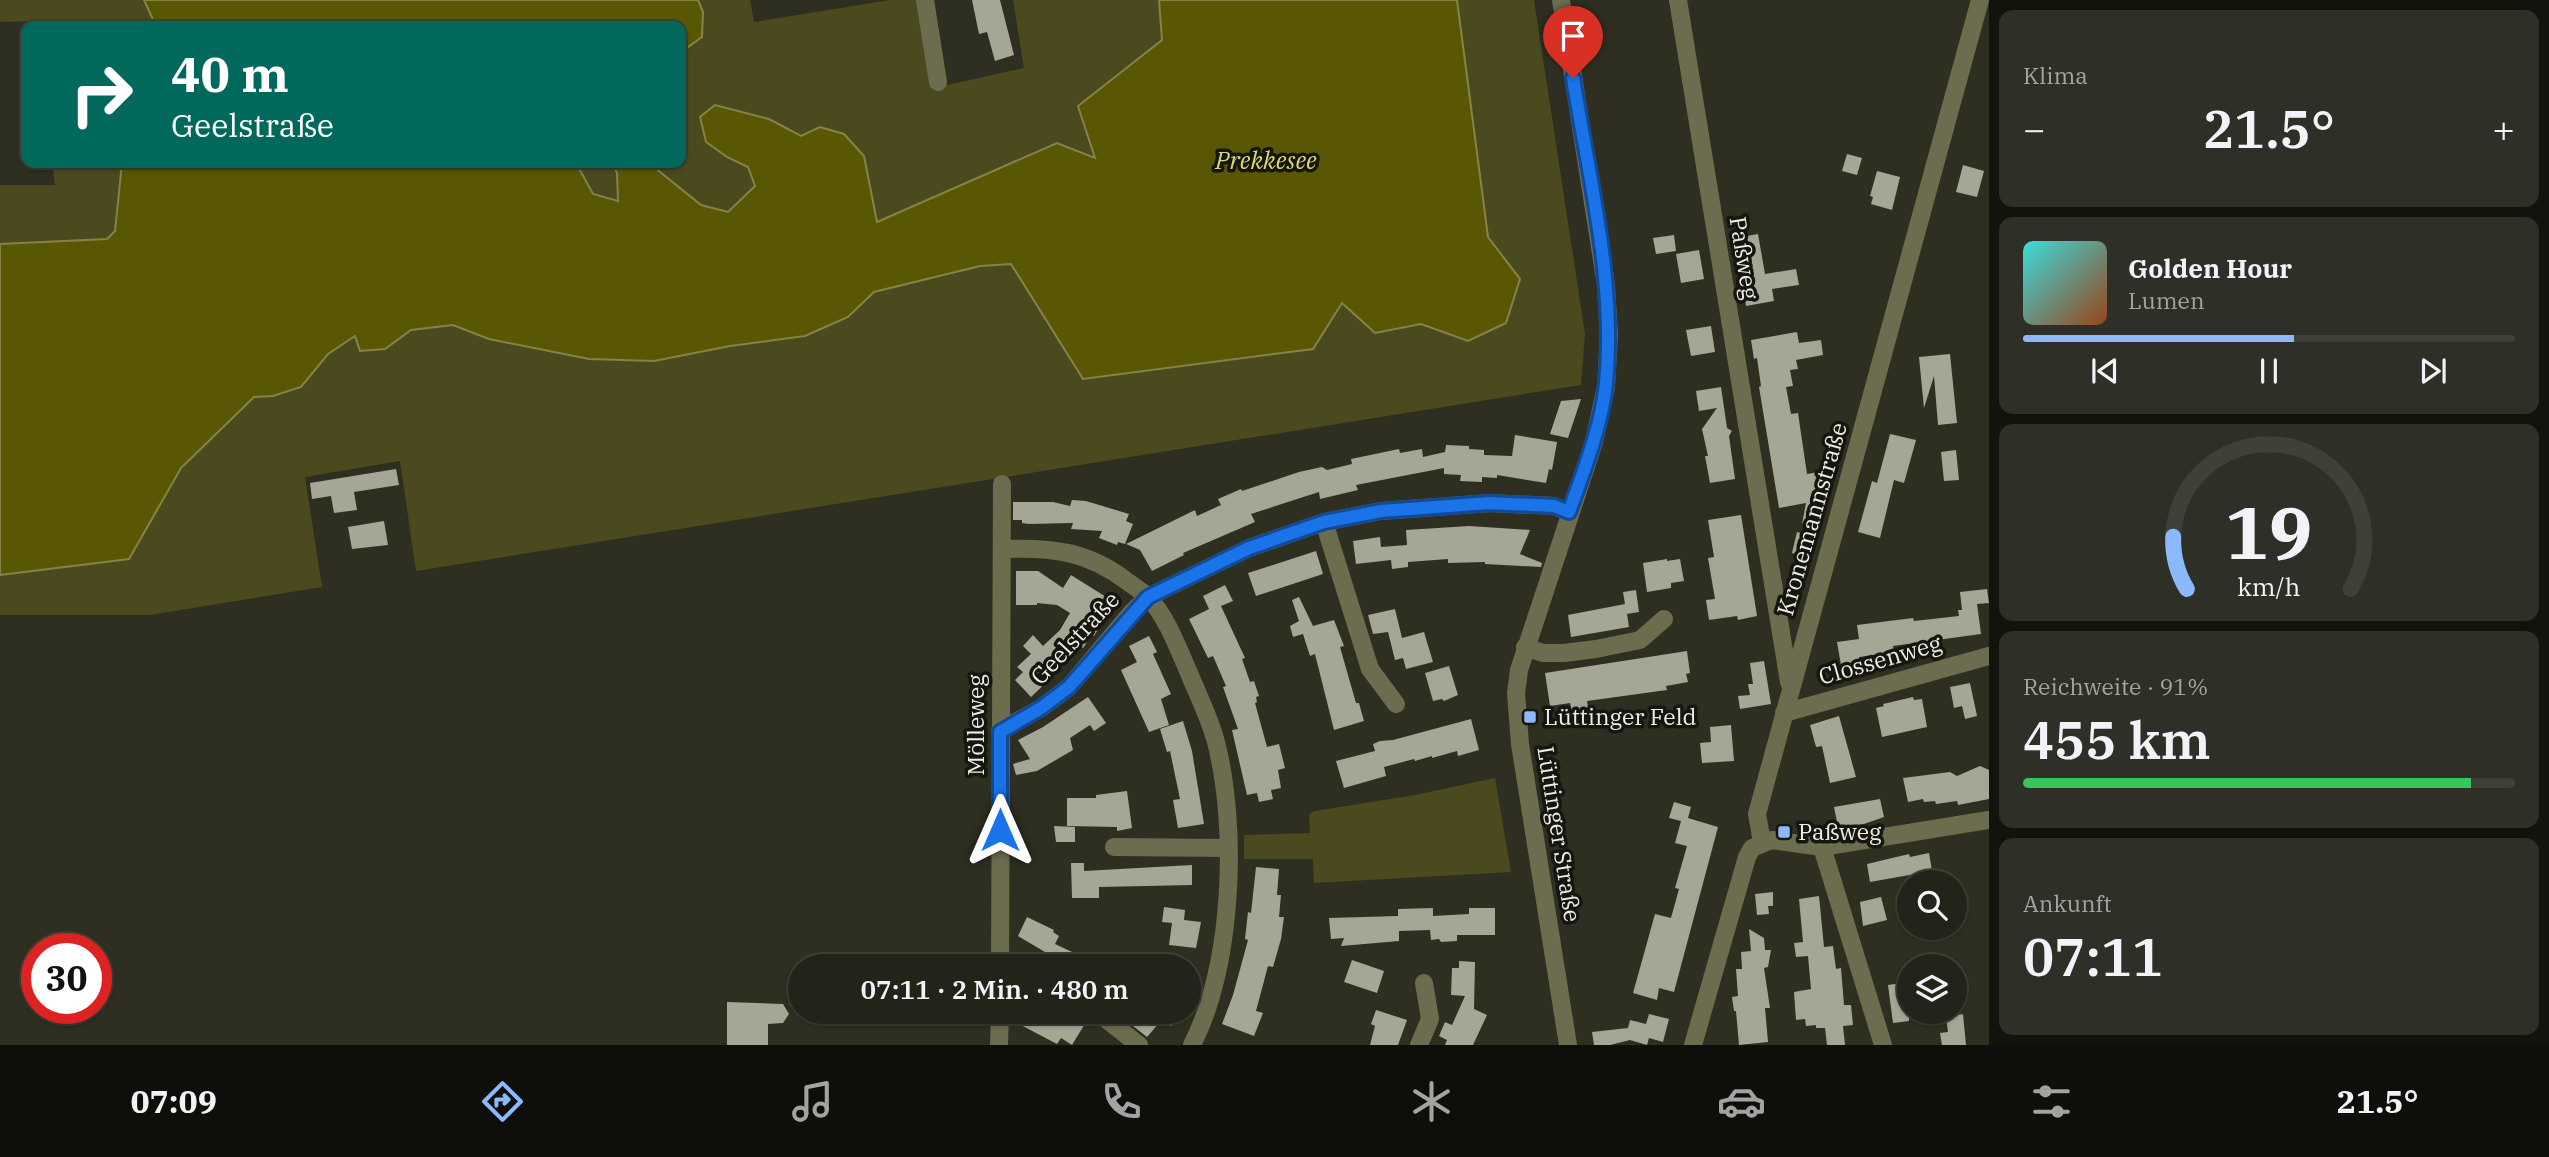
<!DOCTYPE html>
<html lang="de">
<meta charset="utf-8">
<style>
:root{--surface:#222319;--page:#2e2f26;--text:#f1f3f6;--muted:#a2a4a2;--line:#3f4038;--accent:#8cb9fc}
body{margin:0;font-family:"IBM Plex Serif",serif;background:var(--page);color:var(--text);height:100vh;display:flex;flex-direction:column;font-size:26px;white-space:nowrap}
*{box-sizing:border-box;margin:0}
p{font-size:23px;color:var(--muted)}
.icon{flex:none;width:38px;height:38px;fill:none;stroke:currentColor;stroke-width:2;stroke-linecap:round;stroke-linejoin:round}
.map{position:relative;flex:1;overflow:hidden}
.drawer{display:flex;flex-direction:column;gap:10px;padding:10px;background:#13130e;width:560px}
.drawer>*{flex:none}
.top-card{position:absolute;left:21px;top:21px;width:665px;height:147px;border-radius:14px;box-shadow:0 2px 5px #0004,0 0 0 2px var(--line);background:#00695c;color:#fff;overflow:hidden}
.controls{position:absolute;left:1897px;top:870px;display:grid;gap:14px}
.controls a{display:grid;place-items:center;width:70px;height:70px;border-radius:50%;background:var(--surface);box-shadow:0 2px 5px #0004,0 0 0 2px var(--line);font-size:35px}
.speed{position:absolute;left:21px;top:933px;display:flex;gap:14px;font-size:35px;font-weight:700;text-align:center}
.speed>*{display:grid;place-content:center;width:91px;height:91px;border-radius:50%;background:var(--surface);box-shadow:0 2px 5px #0004,0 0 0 2px var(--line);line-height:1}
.speed .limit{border:10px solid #d22;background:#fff;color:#111}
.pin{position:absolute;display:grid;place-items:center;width:60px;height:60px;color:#fff;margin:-72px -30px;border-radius:50% 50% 50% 0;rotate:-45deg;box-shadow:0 0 7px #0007}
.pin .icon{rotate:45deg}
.me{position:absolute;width:77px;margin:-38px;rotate:0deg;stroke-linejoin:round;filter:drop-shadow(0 0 5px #0008)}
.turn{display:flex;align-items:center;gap:24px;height:147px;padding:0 35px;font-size:32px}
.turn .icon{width:91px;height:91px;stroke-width:2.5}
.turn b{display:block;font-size:49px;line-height:60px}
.big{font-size:52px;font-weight:600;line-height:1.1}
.drawer .widget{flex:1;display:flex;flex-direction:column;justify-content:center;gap:10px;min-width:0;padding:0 24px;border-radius:14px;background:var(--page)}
.drawer .dial{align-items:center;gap:0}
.dial svg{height:182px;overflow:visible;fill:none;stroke:var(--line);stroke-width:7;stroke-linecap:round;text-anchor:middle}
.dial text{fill:var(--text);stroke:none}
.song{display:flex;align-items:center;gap:21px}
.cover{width:84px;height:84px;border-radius:10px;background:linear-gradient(135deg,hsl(180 70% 55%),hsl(20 70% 35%))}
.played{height:7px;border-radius:4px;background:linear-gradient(90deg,var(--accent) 55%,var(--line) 55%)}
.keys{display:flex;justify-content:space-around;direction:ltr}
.heat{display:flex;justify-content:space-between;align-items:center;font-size:38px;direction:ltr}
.charge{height:10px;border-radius:5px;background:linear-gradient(90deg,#34c759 91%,var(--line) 0)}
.trip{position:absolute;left:788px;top:954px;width:413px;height:70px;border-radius:35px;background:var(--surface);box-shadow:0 2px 5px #0004,0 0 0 2px var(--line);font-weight:600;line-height:70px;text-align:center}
.tab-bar{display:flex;height:112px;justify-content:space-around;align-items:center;background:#0e0e0a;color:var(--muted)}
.tab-bar .icon{width:49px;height:49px}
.tab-bar .selected{color:var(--accent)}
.tab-bar b{font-size:32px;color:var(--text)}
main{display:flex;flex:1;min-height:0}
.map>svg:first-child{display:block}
</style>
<main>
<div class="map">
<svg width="1989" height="1045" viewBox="0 0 1989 1045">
<rect width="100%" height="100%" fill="#2e2f21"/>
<path fill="#4b4a1e" d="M0 0H750L754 22 890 0H918L934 88 1024 68 1013 0H1534L1585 334 1581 385 416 571 400 461 305 477 322 587 150 615H0V185H55L52 163H681V26H30L29 21 0 22Z
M1495 778 1511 872 1314 883 1313 859H1244V835L1310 833 1309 814 1315 811 1415 795Z"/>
<path fill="#595703" stroke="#858446" stroke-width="2" d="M144 0H698L703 12 702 37 681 52V26H156Z
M1159 0H1457L1488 237 1520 279 1506 323 1468 341 1421 324 1375 333 1342 303 1313 349 1083 379 1011 264 980 266 874 292 848 317 805 336 730 346 654 361 589 359 489 339 453 325 411 330 385 349 360 351 355 336 328 354 301 387 273 396 254 397 181 468 129 559 0 575V244L107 239 115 231 122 163H576L593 194 618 201 617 173 612 163H649L701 205 728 212 755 186 748 167 727 157 706 142 700 117 715 105 769 119 801 136 820 127 844 134 864 156 877 222 1057 143 1095 158 1078 106 1162 40Z"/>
<path fill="#a5a694" d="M972 0H1000L1014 55 995 61 987 32 979 34Z
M1847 154 1862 158 1857 175 1842 171Z
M1963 165 1984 171 1977 197 1956 192Z
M1877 171 1900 177 1892 210 1871 204 1873 197 1870 196Z
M1758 234 1765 274 1796 269 1799 285 1772 289 1774 301 1746 306 1736 238Z
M1674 235 1676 251 1656 254 1653 238Z
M1699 250 1704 279 1681 283 1676 254Z
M1711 326 1715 352 1691 356 1686 330Z
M1797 332 1799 343 1821 340 1823 355 1796 360 1798 369 1790 370 1793 386 1786 387 1791 414 1798 413 1807 474 1818 472 1822 495 1802 524 1806 503 1779 508 1759 387 1761 386 1757 358 1754 359 1751 340Z
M1950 354 1957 423 1938 425 1934 376 1924 408 1919 357Z
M1721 387 1727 428 1732 431 1729 436 1735 479 1710 483 1705 456H1708L1702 429 1717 408 1699 411 1696 391Z
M1581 399 1568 438 1550 434 1561 401Z
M1890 434 1916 440 1904 483 1894 480 1880 538 1858 532 1872 481 1877 483Z
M1515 435 1557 442 1552 470 1549 469 1546 483 1497 475V478L1482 477V482L1460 481 1461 475 1444 474V468L1356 485 1358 490 1320 499 1319 492 1251 514 1255 522 1183 553 1184 555 1152 571 1140 550 1126 544 1195 510 1197 516 1221 505 1218 499 1241 489 1242 491 1299 472 1322 467 1327 470 1352 464 1351 459 1399 449 1400 453 1422 449 1423 457 1445 452 1446 445 1469 446V449L1484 450V455L1512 456Z
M1956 450 1959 480 1944 481 1941 452Z
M396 469 399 485 354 492 357 510 334 513 331 496 312 499 310 483Z
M1072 500 1086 501 1129 514 1126 521 1133 524 1125 544 1118 542 1117 545 1099 538 1102 531 1071 529 1073 523 1029 524 1022 523V520H1013V502H1053L1070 506Z
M1741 515 1757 616 1738 620 1737 616 1709 620 1706 600 1715 599 1708 558 1714 557 1708 520Z
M384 521 388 545 352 549 348 527Z
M1469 526 1530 530 1520 554 1542 563 1541 567 1485 564V562L1448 563V559L1408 562V567L1392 569 1391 560 1356 564 1353 541 1380 537 1381 547 1407 545 1406 530Z
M1797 532 1815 537 1809 558 1792 553Z
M1316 551 1323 574 1256 596 1248 573Z
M1667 559V561L1680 559 1684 581 1671 583V588L1647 592 1643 563Z
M1016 571H1038L1063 588 1071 575 1103 595 1109 600 1111 608 1094 636 1092 635 1083 648 1073 641 1046 669 1053 676 1031 697 1015 680 1023 672 1017 667 1031 654 1023 646 1033 635 1043 646 1060 630 1070 613 1057 605 1037 603V605H1016Z
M1225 585 1233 601 1221 606 1245 658 1242 659 1250 682 1254 681 1259 696 1256 697 1257 702 1255 703 1267 747 1279 744 1285 768 1278 770 1281 788 1271 790 1273 799 1259 802 1257 793 1247 795 1232 730 1238 729 1223 687 1226 686 1213 656 1208 658 1189 619 1209 609 1203 596Z
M1987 589 1989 603 1977 604 1981 634 1893 646 1894 652 1859 657 1861 668 1842 671 1837 642 1859 639 1857 625 1913 618 1914 621 1959 616 1958 610H1962L1960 592Z
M1636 590 1639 612 1627 614 1629 627 1571 637 1568 615 1625 604 1623 592Z
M1299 597 1313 626 1334 620 1344 646 1340 647 1356 703H1359L1364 721 1334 730 1315 654 1310 656 1303 634 1293 637 1290 626 1299 621 1292 600Z
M1395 609 1402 638 1424 632 1433 662 1406 669 1403 658 1395 660 1388 632 1373 634 1368 615Z
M1149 636 1157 652 1153 654 1171 694 1161 699 1169 725 1149 732 1121 670 1137 662 1129 646Z
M1687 651 1690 673 1686 674 1688 682 1666 686 1667 690 1587 701 1588 709 1572 711 1570 703 1550 706 1545 673Z
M1764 661 1771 704 1740 709 1738 696 1750 695 1748 684H1753L1750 663Z
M1449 666 1458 695 1444 701 1442 699 1433 701 1425 673Z
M1970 683 1977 716 1965 719 1962 706 1954 708 1950 687Z
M1088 697 1106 723 1094 731 1090 725 1070 738 1073 750 1037 771 1016 775 1013 764 1030 759 1018 740 1043 727Z
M1913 697 1914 700 1922 699 1927 727 1882 737 1876 708 1884 706 1883 704Z
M1839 716 1856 777 1830 783 1822 746 1816 747 1810 725Z
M1471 719 1479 750 1458 756 1457 751 1432 758V756L1415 761 1414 759 1384 767 1386 776 1344 788 1336 761 1375 751 1373 744 1380 741 1393 740Z
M1183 721 1192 751 1204 824 1178 828 1173 800 1180 799 1170 751 1167 752 1160 729Z
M1731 725 1734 761 1702 763 1700 743 1711 742 1710 727Z
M1980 766 1989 770V799L1958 805 1957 801 1936 804 1935 801 1924 802 1923 799 1908 802 1903 778 1950 772 1957 776Z
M1127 791 1132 828 1117 831V827L1067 826V798H1096V795Z
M1880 799 1884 817 1864 824 1838 827 1834 807Z
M1674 802 1691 807 1688 818 1718 827 1674 992 1659 988 1657 1000 1633 993 1655 914 1671 918 1679 889 1675 888 1687 846 1675 843 1681 821 1669 818Z
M1054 826 1075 827V842H1056Z
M1929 853 1932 871 1870 882 1867 864 1909 854 1910 857Z
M1071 863H1084V871L1192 865V885L1099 887V898H1072Z
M1256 867 1279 869 1277 895H1281L1279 917H1284L1281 939 1273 967 1268 966 1256 1011 1263 1013 1254 1036 1222 1024 1233 995 1248 940 1245 939 1248 912 1251 913Z
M1773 892V906H1768L1769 914 1757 915 1755 894Z
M1819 896 1824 947 1833 946 1836 969 1841 968 1844 1005H1851L1853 1025 1843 1026 1845 1045H1827L1825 1028H1816V1025L1806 1026 1805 1019 1796 1020 1794 992 1811 989 1808 956 1796 957 1794 943 1803 942 1799 899Z
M1881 897 1887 920 1863 926 1860 902Z
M1164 907 1185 910 1184 920 1201 922 1196 948 1169 945 1172 923 1162 922Z
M1433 908V916L1469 914V908H1495V935H1457V941L1441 942 1439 939 1431 940 1430 930 1399 931V941L1341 946 1344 938 1331 939 1329 918 1398 916V909Z
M1027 917 1054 930 1053 932 1059 936 1055 944 1102 966H1054L1046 963 1050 955 1018 936Z
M1749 929 1764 938 1765 950H1771L1768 967 1764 968 1770 1008H1765L1768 1042 1739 1045 1736 1011H1734L1732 997 1738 996 1736 969H1742L1741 952 1751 951Z
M1352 960 1384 971 1377 993 1344 982Z
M1459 961 1475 962 1474 1009 1487 1015 1473 1045H1445L1447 1040 1439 1036 1445 1022 1452 1025 1465 996 1451 995 1452 968H1459Z
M1909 982V1021L1893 1023 1888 985Z
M727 1002 783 1004 789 1014 783 1023 768 1024V1045H727Z
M1376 1010 1407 1020 1398 1045H1370L1375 1026 1371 1024Z
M1024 1012H1067L1086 1022 1072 1045 1061 1038 1057 1044 1017 1023Z
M1136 1012H1176L1172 1026 1160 1022 1147 1037 1133 1026 1140 1016 1136 1015Z
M1649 1014 1669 1019 1663 1042 1649 1038 1647 1045 1630 1040 1610 1045H1594L1592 1032 1628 1028 1630 1020 1646 1024Z
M1963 1014 1966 1045H1942L1940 1033 1948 1032 1946 1017Z"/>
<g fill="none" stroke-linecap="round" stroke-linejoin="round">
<path stroke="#6c6c4f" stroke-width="18" d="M925 0 938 82
M1561 0 1606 285 1609 336 1606 387 1594 442 1519 670 1516 693 1520 744 1568 1045
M1678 0 1789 682
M1324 522 1370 669 1396 704
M1003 549C1052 547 1088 551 1128 582 1135 587 1143 592 1149 598 1167 618 1178 648 1189 673 1198 695 1210 719 1216 742 1238 829 1233 964 1192 1045
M1525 647 1543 653H1564L1596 649 1640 640 1664 619
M1784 713 1989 656
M1000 731 1041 708 1069 687 1132 612 1148 597 1249 548 1324 522 1381 511 1490 503 1554 506 1569 512
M1762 842 1757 814 1980 0
M1114 847 1228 848
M1822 847 1883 1045
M1000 957 1018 966
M1000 966 1002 484
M1097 1012 1139 1045
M999 1045 1000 1012
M1419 1045 1430 1019 1424 983
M1693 1045 1747 857 1752 848 1772 840 1822 847 1989 820"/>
</g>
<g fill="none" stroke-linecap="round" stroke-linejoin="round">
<g stroke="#114b97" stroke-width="18">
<path id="route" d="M1000 830V732L1041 708 1069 687 1148 597 1249 548 1324 522 1381 511 1490 503 1554 506 1569 512C1584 470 1601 428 1606 384 1616 283 1589 178 1573 78"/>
</g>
<use href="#route" stroke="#1a73e8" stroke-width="12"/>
</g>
<g fill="#8cb9fc" stroke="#161610" stroke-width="2.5">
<rect x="1523" y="710" width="14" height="14" rx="3.5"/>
<rect x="1777" y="825" width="14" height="14" rx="3.5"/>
</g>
<g text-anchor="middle" stroke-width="7" stroke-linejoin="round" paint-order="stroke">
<g font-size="23" fill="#edede4" stroke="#161610">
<text transform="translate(1744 258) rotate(81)" y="8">Paßweg</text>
<text transform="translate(1812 519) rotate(-74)" y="8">Kronemannstraße</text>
<text transform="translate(1075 638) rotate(-47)" y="8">Geelstraße</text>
<text transform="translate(1880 660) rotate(-16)" y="8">Clossenweg</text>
<text transform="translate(976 725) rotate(-90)" y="8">Mölleweg</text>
<text transform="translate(1559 834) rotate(81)" y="8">Lüttinger Straße</text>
</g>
<g font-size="23" fill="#edede4" stroke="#161610" text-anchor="start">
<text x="1544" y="725">Lüttinger Feld</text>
<text x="1798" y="840">Paßweg</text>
</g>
<g font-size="24" font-style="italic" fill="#dada74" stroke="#161610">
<text x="1266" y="169">Prekkesee</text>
</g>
</g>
</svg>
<div class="controls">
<a><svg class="icon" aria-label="search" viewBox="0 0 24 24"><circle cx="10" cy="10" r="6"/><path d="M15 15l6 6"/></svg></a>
<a><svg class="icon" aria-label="layers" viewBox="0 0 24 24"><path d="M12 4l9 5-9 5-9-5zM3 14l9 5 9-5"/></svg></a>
</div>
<div class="speed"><div class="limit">30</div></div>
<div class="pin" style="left:1573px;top:78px;background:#d93025"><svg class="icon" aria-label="arrive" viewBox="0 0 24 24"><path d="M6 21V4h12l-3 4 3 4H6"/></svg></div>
<svg class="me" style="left:1000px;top:830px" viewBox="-20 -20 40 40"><path d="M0-17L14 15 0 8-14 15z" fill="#1a73e8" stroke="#fff" stroke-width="4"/></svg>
<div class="trip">07:11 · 2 Min. · 480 m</div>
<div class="top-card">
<div class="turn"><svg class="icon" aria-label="right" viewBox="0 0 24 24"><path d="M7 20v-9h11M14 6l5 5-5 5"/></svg><div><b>40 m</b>Geelstraße</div></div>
</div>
</div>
<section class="drawer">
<div class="widget"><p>Klima</p>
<div class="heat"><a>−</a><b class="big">21.5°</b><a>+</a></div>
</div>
<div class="widget">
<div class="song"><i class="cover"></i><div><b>Golden Hour</b><p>Lumen</p></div></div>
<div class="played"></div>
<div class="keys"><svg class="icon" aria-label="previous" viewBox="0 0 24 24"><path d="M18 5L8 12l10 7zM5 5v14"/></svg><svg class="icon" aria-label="pause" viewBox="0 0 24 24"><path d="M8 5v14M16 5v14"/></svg><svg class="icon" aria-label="next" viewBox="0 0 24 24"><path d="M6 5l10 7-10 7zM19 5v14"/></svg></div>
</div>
<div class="widget dial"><svg viewBox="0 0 100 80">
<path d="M14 69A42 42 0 1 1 86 69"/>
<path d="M14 69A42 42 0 0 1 8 46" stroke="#8cb9fc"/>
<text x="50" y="56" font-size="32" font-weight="700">19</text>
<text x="50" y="72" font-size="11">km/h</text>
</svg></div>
<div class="widget"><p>Reichweite · 91%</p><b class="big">455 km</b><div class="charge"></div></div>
<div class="widget"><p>Ankunft</p><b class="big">07:11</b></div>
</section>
</main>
<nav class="tab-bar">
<b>07:09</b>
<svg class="icon selected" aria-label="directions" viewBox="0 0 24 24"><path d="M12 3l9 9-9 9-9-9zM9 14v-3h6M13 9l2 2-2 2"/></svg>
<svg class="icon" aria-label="music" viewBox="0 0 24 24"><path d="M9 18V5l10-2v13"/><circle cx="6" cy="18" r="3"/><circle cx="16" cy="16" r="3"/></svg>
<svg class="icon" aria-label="phone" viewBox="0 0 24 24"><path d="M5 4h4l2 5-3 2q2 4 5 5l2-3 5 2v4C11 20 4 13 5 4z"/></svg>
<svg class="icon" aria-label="climate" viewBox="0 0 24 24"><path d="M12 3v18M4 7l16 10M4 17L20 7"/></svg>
<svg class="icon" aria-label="car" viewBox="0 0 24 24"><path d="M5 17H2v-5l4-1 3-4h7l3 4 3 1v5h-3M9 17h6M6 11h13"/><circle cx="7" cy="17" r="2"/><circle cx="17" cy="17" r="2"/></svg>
<svg class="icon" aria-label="filters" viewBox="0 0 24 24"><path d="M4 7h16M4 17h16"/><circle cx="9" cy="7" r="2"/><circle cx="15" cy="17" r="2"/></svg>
<b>21.5°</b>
</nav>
